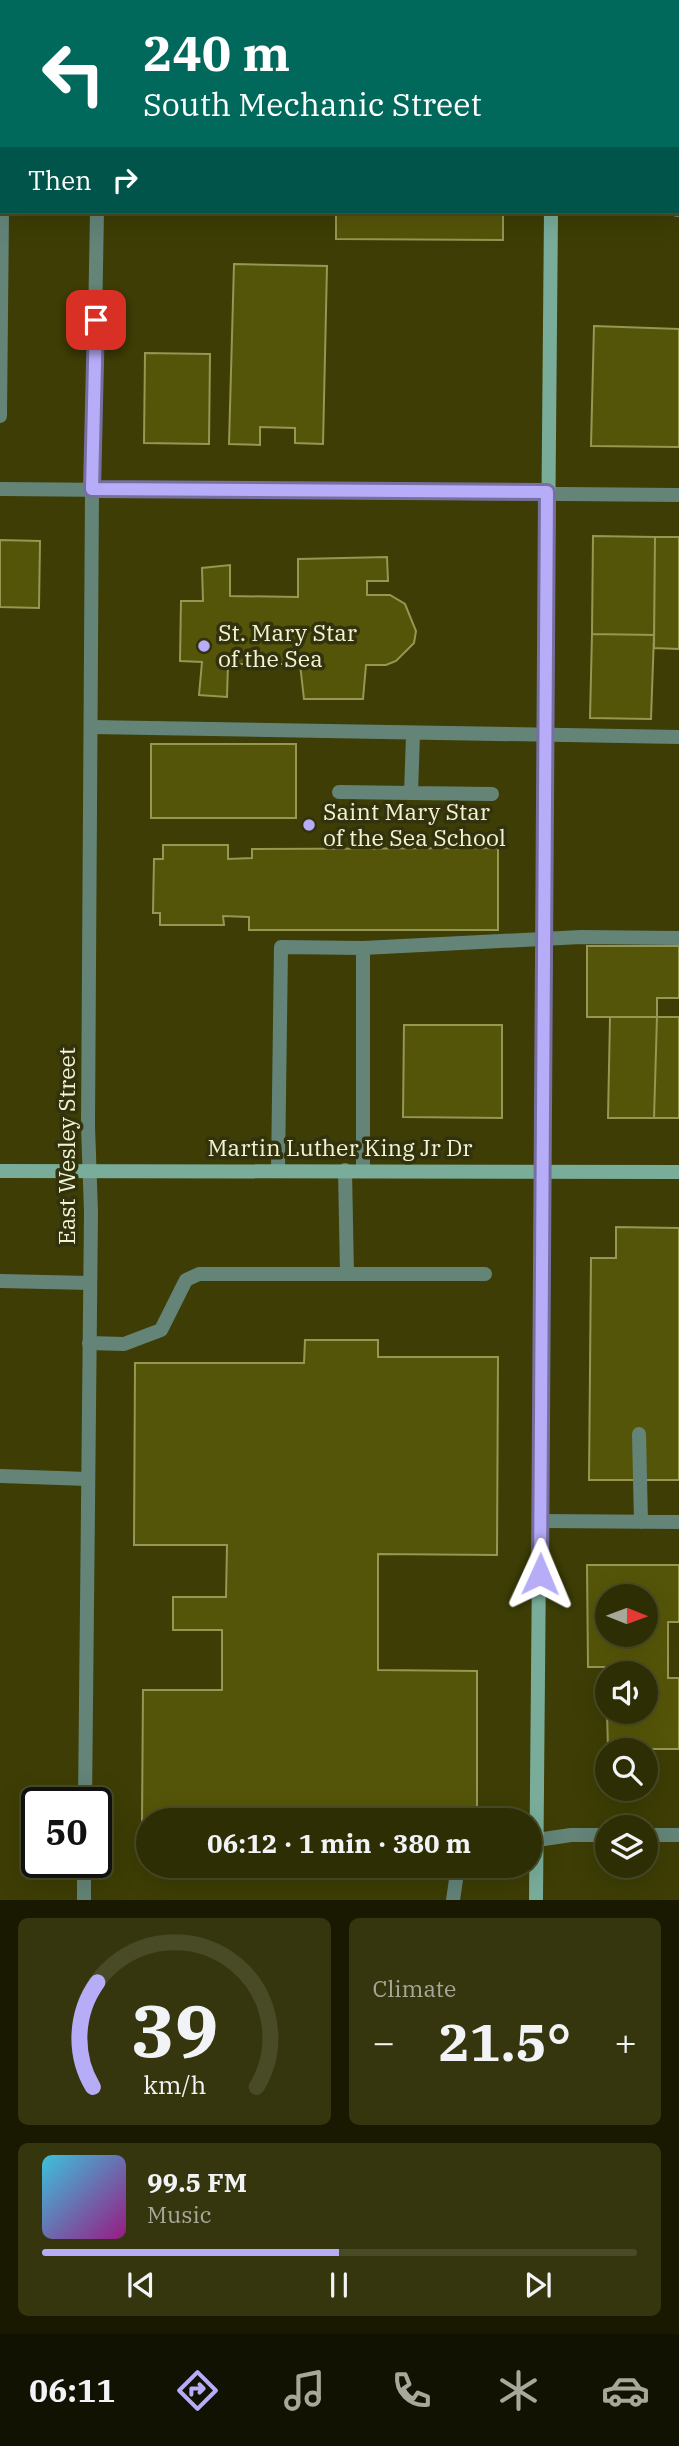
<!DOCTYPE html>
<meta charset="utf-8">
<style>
:root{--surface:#2e2e04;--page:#36360e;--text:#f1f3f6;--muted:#a7a89a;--line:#494a26;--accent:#b6acf8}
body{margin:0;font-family:"IBM Plex Serif",serif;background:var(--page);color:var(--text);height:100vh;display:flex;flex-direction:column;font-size:26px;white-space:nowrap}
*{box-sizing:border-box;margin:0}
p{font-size:23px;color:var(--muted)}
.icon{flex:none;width:38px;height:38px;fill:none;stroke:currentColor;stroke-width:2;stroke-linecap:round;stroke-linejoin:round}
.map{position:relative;height:1900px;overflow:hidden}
.drawer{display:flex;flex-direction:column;gap:18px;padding:18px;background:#191902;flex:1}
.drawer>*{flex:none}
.guide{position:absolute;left:0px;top:0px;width:679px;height:214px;box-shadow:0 7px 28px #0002,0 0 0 2px var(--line);background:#00695c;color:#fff;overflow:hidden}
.needle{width:46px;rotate:91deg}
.tools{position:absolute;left:595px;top:1584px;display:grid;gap:14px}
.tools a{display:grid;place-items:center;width:63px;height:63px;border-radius:50%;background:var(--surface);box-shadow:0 7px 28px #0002,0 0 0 2px var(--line);font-size:35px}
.speed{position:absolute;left:21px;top:1787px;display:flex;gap:14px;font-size:35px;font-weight:700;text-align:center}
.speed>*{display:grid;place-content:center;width:91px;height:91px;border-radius:50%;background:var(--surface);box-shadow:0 7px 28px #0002,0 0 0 2px var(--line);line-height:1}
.speed .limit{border:4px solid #111;border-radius:10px;background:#fff;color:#111}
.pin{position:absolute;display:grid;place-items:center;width:60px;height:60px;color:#fff;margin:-30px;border-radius:14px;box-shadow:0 4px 10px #0006}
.me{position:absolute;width:77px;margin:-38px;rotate:1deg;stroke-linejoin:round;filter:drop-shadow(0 0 5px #0008)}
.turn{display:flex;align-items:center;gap:24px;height:147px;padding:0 28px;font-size:32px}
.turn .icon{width:91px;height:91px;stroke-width:2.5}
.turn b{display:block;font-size:49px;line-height:60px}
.then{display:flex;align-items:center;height:66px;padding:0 28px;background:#0003;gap:14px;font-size:26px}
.big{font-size:52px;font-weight:700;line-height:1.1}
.drawer .tile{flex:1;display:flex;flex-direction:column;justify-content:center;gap:10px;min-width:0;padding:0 24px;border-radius:10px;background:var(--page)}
.drawer .dial{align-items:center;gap:0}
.dial svg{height:182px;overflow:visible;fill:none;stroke:var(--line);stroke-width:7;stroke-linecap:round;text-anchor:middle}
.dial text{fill:var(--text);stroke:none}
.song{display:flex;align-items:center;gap:21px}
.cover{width:84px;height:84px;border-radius:10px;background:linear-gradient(135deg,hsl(190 70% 55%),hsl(310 70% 35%))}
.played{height:7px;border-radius:4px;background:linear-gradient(90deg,var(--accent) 50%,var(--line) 50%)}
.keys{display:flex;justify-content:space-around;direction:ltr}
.heat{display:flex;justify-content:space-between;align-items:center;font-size:38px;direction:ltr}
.drawer .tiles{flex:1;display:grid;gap:18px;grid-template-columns:1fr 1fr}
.tile:last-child{grid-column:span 2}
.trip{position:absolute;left:136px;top:1808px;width:406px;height:70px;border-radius:35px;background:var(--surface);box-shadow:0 7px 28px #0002,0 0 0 2px var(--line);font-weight:700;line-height:70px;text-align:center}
.menu{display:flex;height:112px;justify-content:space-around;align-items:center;background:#121202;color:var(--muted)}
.menu .icon{width:49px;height:49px}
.menu .current{color:var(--accent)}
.menu b{font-size:32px;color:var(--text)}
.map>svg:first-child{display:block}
</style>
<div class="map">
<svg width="679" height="1900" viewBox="0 0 679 1900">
<rect width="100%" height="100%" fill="#3d3d05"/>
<path fill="#555509" stroke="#959753" stroke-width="2" fill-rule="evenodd" d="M176 0H332V2Z
M363 0H515L363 2Z
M336 212H503V240L336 239Z
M234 264 327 266 323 444 295 443V428L260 427V445L229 444Z
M594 326 679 329V447L591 446Z
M145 353 210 354 209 444 144 443Z
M593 536 655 537 654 635 592 634Z
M655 537H679V649L654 648Z
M0 540 40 541 39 608 0 607Z
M387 557 388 581H367V595H390L405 604 416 631 414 643 396 661 386 665H366L363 699H304L300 664H228L227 697 199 695 202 662 180 661 181 601H203L202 568 230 565V596L298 597V559Z
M592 634 654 635 651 719 590 718Z
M151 744H296V818H151Z
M163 845H228V859L252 858V849L498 848V930H249V917L223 916 224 925H160V913H153L154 859H163Z
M587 946H679V998H657V1017H587Z
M610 1017H657L654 1118H608Z
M657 1017H679V1118H654Z
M404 1025H502V1118L403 1117Z
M616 1227 679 1228V1480H589L591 1258H616Z
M305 1340H378V1357H498L497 1555 378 1554V1670L477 1671V1820L142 1822 143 1690H222V1630H173V1597H226L227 1545H134L135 1363H304Z
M587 1565H679V1622H668V1678H679V1749H608L607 1712H646V1673H607V1700V1667H588ZM607 1596H646V1634H607Z
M335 1866H387V1871H335Z"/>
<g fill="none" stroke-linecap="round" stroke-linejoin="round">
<path stroke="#648478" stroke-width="14" d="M677 13H679
M0 58H2
M677 104H679
M677 210H679
M0 416 2 212
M91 727 679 737
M413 735 411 793 492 794
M339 792 411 793
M363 948 581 937 679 938
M278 1170 281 947 363 948V1170
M345 1170 347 1274
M0 1281 90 1283
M89 1343 124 1344 161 1330 186 1280 199 1274H485
M639 1434 641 1522
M0 1476 88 1479
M541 1521 679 1522
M646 1835H679
M530 1841 571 1835H607
M453 1900 458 1866"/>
<path stroke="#648478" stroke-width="14" d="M103 2V0
M0 489 679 495
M85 1802 91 1212 88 1126 92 489 97 212
M84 1900V1862"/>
<path stroke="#79ad9a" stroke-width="14" d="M554 2V0
M0 1171 679 1172
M536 1900 551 212"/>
</g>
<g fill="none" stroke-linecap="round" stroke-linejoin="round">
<g stroke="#7670a1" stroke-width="18">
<path id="route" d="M96 320 92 489 547 492 540 1574"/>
</g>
<use href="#route" stroke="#b6acf8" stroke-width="12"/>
</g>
<g fill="#b6acf8" stroke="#32320e" stroke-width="2.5">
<circle cx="204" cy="646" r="7"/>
<circle cx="309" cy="825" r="7"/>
</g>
<g text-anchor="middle" stroke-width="7" stroke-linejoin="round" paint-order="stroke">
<g font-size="23" fill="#f3f5d2" stroke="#32320e" text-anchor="start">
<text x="218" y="641">St. Mary Star<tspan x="218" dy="26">of the Sea</tspan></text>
<text x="323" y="820">Saint Mary Star<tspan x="323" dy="26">of the Sea School</tspan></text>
</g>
<g font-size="23" fill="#f3f5d2" stroke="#32320e">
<text transform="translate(67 1146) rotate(-90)" y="8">East Wesley Street</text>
<text x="340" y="1156">Martin Luther King Jr Dr</text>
</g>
</g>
</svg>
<div class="tools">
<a><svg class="needle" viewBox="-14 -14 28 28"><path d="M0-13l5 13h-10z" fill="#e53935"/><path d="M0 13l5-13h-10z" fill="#a7a89a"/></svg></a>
<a><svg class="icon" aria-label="sound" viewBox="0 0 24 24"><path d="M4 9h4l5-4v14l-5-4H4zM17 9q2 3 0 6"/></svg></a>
<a><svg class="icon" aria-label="search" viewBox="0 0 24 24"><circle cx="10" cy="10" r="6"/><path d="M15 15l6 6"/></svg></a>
<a><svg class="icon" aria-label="layers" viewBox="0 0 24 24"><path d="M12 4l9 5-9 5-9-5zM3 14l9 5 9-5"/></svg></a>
</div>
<div class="speed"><div class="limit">50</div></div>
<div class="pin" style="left:96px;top:320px;background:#d93025"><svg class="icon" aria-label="arrive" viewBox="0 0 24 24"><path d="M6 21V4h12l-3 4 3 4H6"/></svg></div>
<svg class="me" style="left:540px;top:1574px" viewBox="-20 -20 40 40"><path d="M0-17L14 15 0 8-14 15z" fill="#b6acf8" stroke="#fff" stroke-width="4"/></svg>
<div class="trip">06:12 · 1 min · 380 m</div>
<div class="guide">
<div class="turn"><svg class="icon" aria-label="left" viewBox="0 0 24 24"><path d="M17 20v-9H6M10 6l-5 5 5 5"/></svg><div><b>240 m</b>South Mechanic Street</div></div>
<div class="then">Then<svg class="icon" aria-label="right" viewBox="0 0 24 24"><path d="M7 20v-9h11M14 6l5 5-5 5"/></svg></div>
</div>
</div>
<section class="drawer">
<div class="tiles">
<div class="tile dial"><svg viewBox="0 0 100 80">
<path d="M14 69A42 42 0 1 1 86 69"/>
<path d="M14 69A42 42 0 0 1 16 23" stroke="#b6acf8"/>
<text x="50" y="56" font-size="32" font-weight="700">39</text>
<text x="50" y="72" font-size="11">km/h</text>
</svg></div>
<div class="tile"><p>Climate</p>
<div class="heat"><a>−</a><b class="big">21.5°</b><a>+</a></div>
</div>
<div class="tile">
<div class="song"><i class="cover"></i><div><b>99.5 FM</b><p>Music</p></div></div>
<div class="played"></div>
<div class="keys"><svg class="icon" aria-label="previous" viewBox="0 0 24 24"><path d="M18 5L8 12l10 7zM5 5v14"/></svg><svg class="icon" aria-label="pause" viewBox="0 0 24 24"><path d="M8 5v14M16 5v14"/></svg><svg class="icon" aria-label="next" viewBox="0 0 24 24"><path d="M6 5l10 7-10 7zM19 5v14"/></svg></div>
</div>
</div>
</section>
<nav class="menu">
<b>06:11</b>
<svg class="icon current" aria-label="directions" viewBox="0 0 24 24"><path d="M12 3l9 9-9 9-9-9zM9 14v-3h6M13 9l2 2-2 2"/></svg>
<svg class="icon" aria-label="music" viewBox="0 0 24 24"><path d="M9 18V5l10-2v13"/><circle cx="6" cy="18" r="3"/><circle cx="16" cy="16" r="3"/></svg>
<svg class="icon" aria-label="phone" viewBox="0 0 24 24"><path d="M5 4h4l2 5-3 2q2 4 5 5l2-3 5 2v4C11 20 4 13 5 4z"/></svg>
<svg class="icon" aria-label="climate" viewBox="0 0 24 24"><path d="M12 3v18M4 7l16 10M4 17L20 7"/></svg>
<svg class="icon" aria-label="car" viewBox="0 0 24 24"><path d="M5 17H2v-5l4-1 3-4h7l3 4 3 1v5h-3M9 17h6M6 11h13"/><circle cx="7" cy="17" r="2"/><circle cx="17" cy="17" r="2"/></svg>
</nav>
